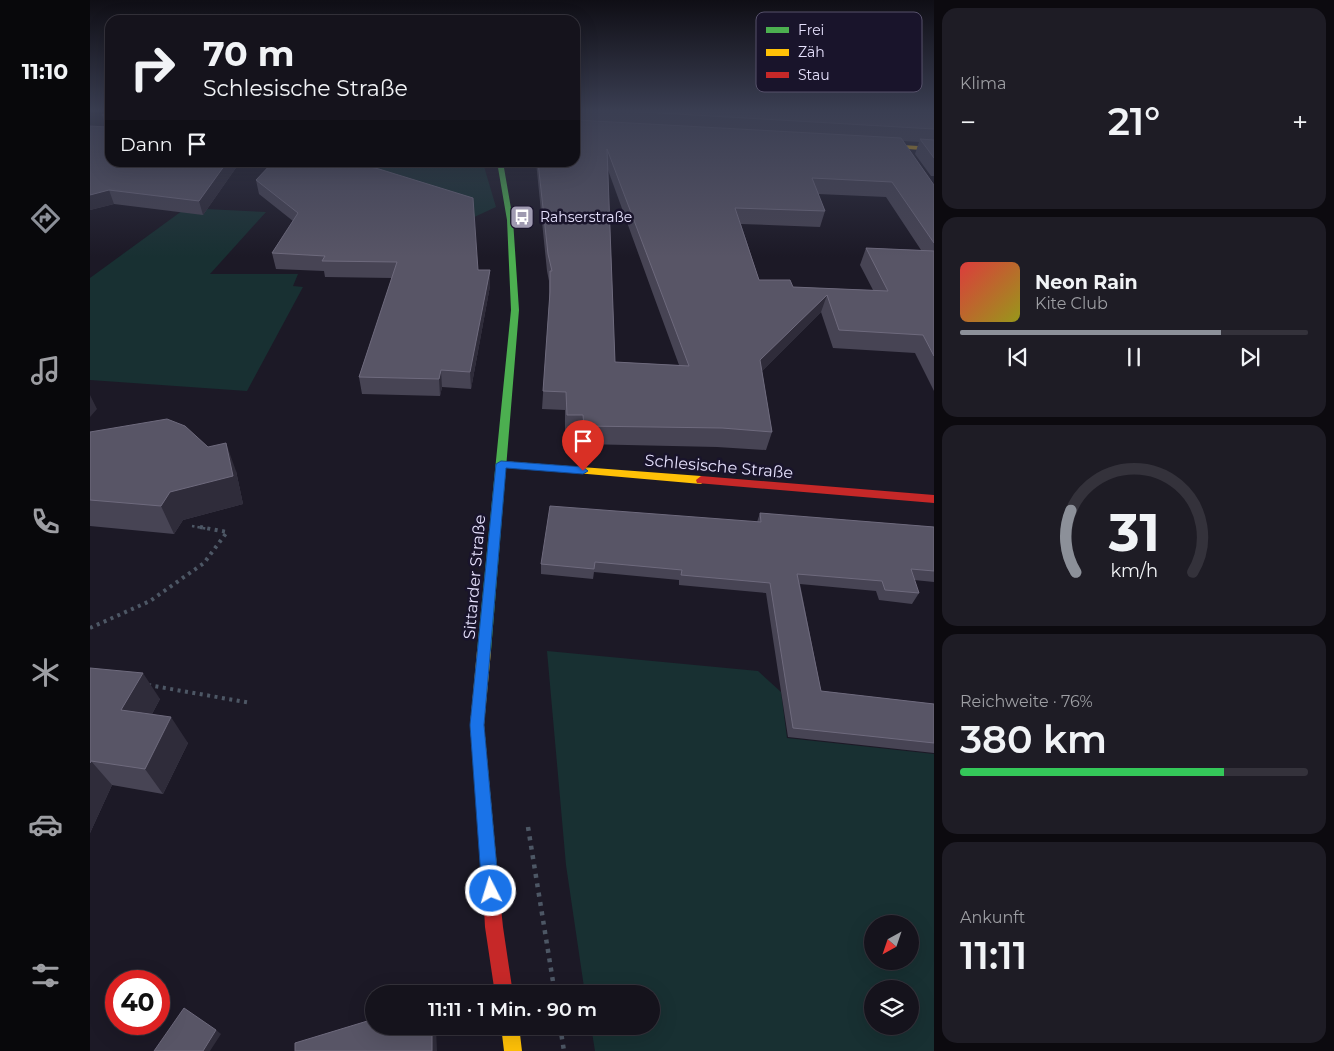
<!DOCTYPE html>
<html lang="de">
<meta charset="utf-8">
<style>
:root{--surface:#15131c;--page:#1e1c25;--text:#f1f3f6;--muted:#9d9ea3;--line:#34323b;--accent:#8c9099}
body{margin:0;font-family:Montserrat,sans-serif;background:var(--page);color:var(--text);height:100vh;display:flex;flex-direction:column;font-size:19px;white-space:nowrap}
*{box-sizing:border-box;margin:0}
p{font-size:16px;color:var(--muted)}
.icon{flex:none;width:28px;height:28px;fill:none;stroke:currentColor;stroke-width:2;stroke-linecap:round;stroke-linejoin:round}
.map{position:relative;flex:1;overflow:hidden}
.panel{display:flex;flex-direction:column;gap:8px;padding:8px;background:#0c0a0f;width:400px}
.panel>*{flex:none}
.top-card{position:absolute;left:15px;top:15px;width:475px;height:152px;border-radius:15px;box-shadow:0 5px 20px #0002,0 0 0 1px var(--line);background:#15131c;color:var(--text);overflow:hidden}
.needle{width:32px;rotate:220deg}
.controls{position:absolute;left:774px;top:915px;display:grid;gap:10px}
.controls a{display:grid;place-items:center;width:55px;height:55px;border-radius:50%;background:var(--surface);box-shadow:0 5px 20px #0002,0 0 0 1px var(--line);font-size:25px}
.speed{position:absolute;left:15px;top:970px;display:flex;gap:10px;font-size:25px;font-weight:700;text-align:center}
.speed>*{display:grid;place-content:center;width:65px;height:65px;border-radius:50%;background:var(--surface);box-shadow:0 5px 20px #0002,0 0 0 1px var(--line);line-height:1}
.speed .limit{border:8px solid #d22;background:#fff;color:#111}
.pin{position:absolute;display:grid;place-items:center;width:42px;height:42px;color:#fff;margin:-51px -21px;border-radius:50% 50% 50% 0;rotate:-45deg;box-shadow:0 0 5px #0007}
.pin .icon{rotate:45deg}
.me{position:absolute;width:55px;margin:-28px;rotate:355deg;stroke-linejoin:round;filter:drop-shadow(0 0 4px #0008)}
.turn{display:flex;align-items:center;gap:18px;height:105px;padding:0 15px;font-size:22px}
.turn .icon{width:65px;height:65px;stroke-width:2.5}
.turn b{display:block;font-size:35px;line-height:42px}
.then{display:flex;align-items:center;height:48px;padding:0 15px;background:#0003;gap:10px;font-size:19px}
.big{font-size:38px;font-weight:600;line-height:1.1}
.panel .tile{flex:1;display:flex;flex-direction:column;justify-content:center;gap:8px;min-width:0;padding:0 18px;border-radius:15px;background:var(--page)}
.panel .dial{align-items:center;gap:0}
.dial svg{height:130px;overflow:visible;fill:none;stroke:var(--line);stroke-width:7;stroke-linecap:round;text-anchor:middle}
.dial text{fill:var(--text);stroke:none}
.song{display:flex;align-items:center;gap:15px}
.cover{width:60px;height:60px;border-radius:8px;background:linear-gradient(135deg,hsl(0 70% 55%),hsl(60 70% 35%))}
.played{height:5px;border-radius:2px;background:linear-gradient(90deg,var(--accent) 75%,var(--line) 75%)}
.keys{display:flex;justify-content:space-around;direction:ltr}
.heat{display:flex;justify-content:space-between;align-items:center;font-size:28px;direction:ltr}
.charge{height:8px;border-radius:4px;background:linear-gradient(90deg,#34c759 76%,var(--line) 0)}
.trip{position:absolute;left:275px;top:985px;width:295px;height:50px;border-radius:25px;background:var(--surface);box-shadow:0 5px 20px #0002,0 0 0 1px var(--line);font-weight:600;line-height:50px;text-align:center}
main{display:flex;flex:1;min-height:0}
.dock{display:flex;flex-direction:column;width:90px;justify-content:space-around;align-items:center;background:#08080b;color:var(--muted)}
.dock .icon{width:35px;height:35px}
.dock .current{color:var(--accent)}
.dock b{font-size:22px;color:var(--text)}
.map>svg:first-child{display:block}
</style>
<main>
<nav class="dock">
<b>11:10</b>
<svg class="icon current" aria-label="directions" viewBox="0 0 24 24"><path d="M12 3l9 9-9 9-9-9zM9 14v-3h6M13 9l2 2-2 2"/></svg>
<svg class="icon" aria-label="music" viewBox="0 0 24 24"><path d="M9 18V5l10-2v13"/><circle cx="6" cy="18" r="3"/><circle cx="16" cy="16" r="3"/></svg>
<svg class="icon" aria-label="phone" viewBox="0 0 24 24"><path d="M5 4h4l2 5-3 2q2 4 5 5l2-3 5 2v4C11 20 4 13 5 4z"/></svg>
<svg class="icon" aria-label="climate" viewBox="0 0 24 24"><path d="M12 3v18M4 7l16 10M4 17L20 7"/></svg>
<svg class="icon" aria-label="car" viewBox="0 0 24 24"><path d="M5 17H2v-5l4-1 3-4h7l3 4 3 1v5h-3M9 17h6M6 11h13"/><circle cx="7" cy="17" r="2"/><circle cx="17" cy="17" r="2"/></svg>
<svg class="icon" aria-label="filters" viewBox="0 0 24 24"><path d="M4 7h16M4 17h16"/><circle cx="9" cy="7" r="2"/><circle cx="15" cy="17" r="2"/></svg>
</nav>
<div class="map">
<svg width="844" height="1051" viewBox="0 0 844 1051">
<rect width="100%" height="100%" fill="#1c1926"/>
<path fill="#183032" fill-rule="evenodd" d="M258 163H393L406 207 380 219Z
M96 208 176 212 120 274H208L203 286 213 287 157 391 0 380V278Z
M457 651 668 671 691 692 697 738 844 754V1051H505L501 1026H561V994H495L476 865ZM782 924H820V961H782ZM782 989H820V1026H782Z"/>
<g fill="none" stroke-linecap="round" stroke-linejoin="round">
<path stroke="#4d5765" stroke-width="2.5" stroke-dasharray="2.5 3" stroke-linecap="butt" d="M102 526 118 529"/>
<path stroke="#4d5765" stroke-width="4" stroke-dasharray="3 4.5" stroke-linecap="butt" d="M0 628 60 601 114 563 137 532 110 527
M58 685 161 703"/>
<path stroke="#4d5765" stroke-width="4.5" stroke-dasharray="4 5.5" stroke-linecap="butt" d="M438 827 465 994
M470 1026 474 1051"/>
<path fill="#4caf50" fill-rule="evenodd" d="M407 162H413L423 220 429 310 401 651 399 655 394 656 389 655 387 651 421 310 417 220Z"/>
<path fill="#ffc107" fill-rule="evenodd" d="M781 143 844 147V151L779 146Z
M411 461 611 476 616 480 611 484 407 466 406 464Z
M394 646 399 647 401 651 394 725 409 889 407 895 401 897 395 895 393 889 380 725 387 651 389 647Z
M411 1026H429L432 1051H414Z"/>
<path fill="#c62828" fill-rule="evenodd" d="M611 476 844 495V503L607 483 606 480Z
M401 881 407 883 409 889 413 927 423 994H405L395 927 393 889 395 883Z"/>
</g>
<path fill="#474454" fill-rule="evenodd" d="M485 110H844V176H841L825 154 829 142 813 141 844 185V391L825 353 743 348 731 312 672 371 682 432 676 450 627 447 492 444V433H475V410L452 409 459 304V281L457 271 446 162H485ZM518 170 563 294 589 365 525 362ZM728 194 796 197 831 250 776 248 770 265 783 290 703 287 669 280 651 224 730 227 735 211Z
M20 111 150 162 113 215 24 204 0 210V126L16 127 12 115Z
M166 180 388 270H400V286L381 389 352 387 350 396 272 394 269 377 302 278 235 277 234 271 186 269 182 253 203 221 169 194Z
M0 432 146 471 153 504 93 520 84 534 0 526Z
M670 513 844 527V582L824 580 829 593 822 604 789 600 786 591 710 584 731 691 844 704V753L698 737 676 593 589 585V580L504 572 503 579 451 574V564L667 522Z
M0 668 70 699 62 714 98 743 73 794 22 785 0 833Z"/>
<path fill="#2f2c3a" d="M137 162H150L113 215 109 201Z
M19 190 24 204 0 210V195Z
M400 270V286L381 389 380 372Z
M737 295 731 312 665 378 670 360Z
M351 370 352 387 350 396 349 379Z
M0 395 7 409 0 417Z
M136 443 146 471 153 504 93 520 84 534 71 506 80 492Z
M53 673 70 699 50 736 31 710Z
M81 717 98 743 73 794 55 769Z
M1 761 22 785 0 833V763Z
M342 1026H345L346 1029 347 1051H342Z
M126 1030 131 1034 120 1051H113Z"/>
<path fill="#585566" stroke="#6e6a7d" fill-rule="evenodd" d="M518 110H844V129Z
M20 111V162H137L109 201 19 190 0 195V126L17 127V116L12 115Z
M485 119 486 120 811 138 844 185V243L802 182 722 178 735 211 645 208 669 280H700L703 287 798 291 776 248 844 251V356L833 335 749 330 737 295 670 360 682 432 632 428 494 426 493 415H477L476 392 453 391 460 292V271H462L458 254 448 162H485ZM517 149 599 366 525 362Z
M830 139 844 140V158Z
M183 162H259L289 169 383 198 388 270H400L380 372 351 370 349 379 269 377 307 262 232 261 235 256 182 253 208 213 166 180Z
M77 419 95 426 118 447 136 443 143 476 80 492 71 506 0 500V432Z
M460 506 671 522 670 513 844 527V571L821 569 829 593 795 590 792 581 707 574 731 691 844 704V743L703 728 680 583 591 575 592 570 505 562 504 569 451 564Z
M0 668 53 673 31 710 81 717 55 769 1 761 0 763Z
M94 1008 126 1030 113 1051H64Z
M284 1019V1026H342V1051H205V1043Z"/>
<linearGradient id="sky" x2="0" y2="1"><stop stop-color="#0f0e15"/><stop offset="0.43" stop-color="#3a3e52"/><stop offset="1" stop-color="#3a3e52" stop-opacity="0"/></linearGradient>
<rect width="844" height="257" fill="url(#sky)"/>
<path fill="#1a73e8" stroke="#114b97" d="M411 461 493 467 498 471 493 474 416 468 394 725 409 891 407 897 401 900 395 897 392 891 380 725 406 464Z"/>
<defs>
<g id="bus-square" transform="scale(1.25)"><rect x="-9" y="-9" width="18" height="18" rx="4" fill="#9f9ab1" stroke="#19142b"/><path d="M-5-6H5V4H4V6H2V4H-2V6H-4V4H-5ZM-3.5-4V0h7V-4ZM-3.5 1.2v1.5H-2V1.2ZM2 1.2v1.5H3.5V1.2Z" fill="#fff"/></g>
</defs>
<g fill-rule="evenodd">
<use href="#bus-square" x="432" y="217"/>
</g>
<g text-anchor="middle" stroke-width="5" stroke-linejoin="round" paint-order="stroke">
<g font-size="14" fill="#e5e0fc" stroke="#19142b" text-anchor="start">
<text x="450" y="222">Rahserstraße</text>
</g>
<g font-size="16" fill="#e5e0fc" stroke="#19142b">
<text transform="translate(629 466) rotate(5)" y="6">Schlesische Straße</text>
<text transform="translate(384 577) rotate(-85)" y="6">Sittarder Straße</text>
</g>
</g>
<rect x="666" y="12" width="166" height="80" rx="8" fill="#19142b" stroke="#56516a" stroke-width="1"/>
<rect x="676" y="27" width="23" height="6" fill="#4caf50"/>
<rect x="676" y="49" width="23" height="7" fill="#ffc107"/>
<rect x="676" y="72" width="23" height="6" fill="#c62828"/>
<g font-size="14" fill="#e5e0fc">
<text x="708" y="35">Frei</text>
<text x="708" y="57">Zäh</text>
<text x="708" y="80">Stau</text>
</g>
</svg>
<div class="controls">
<a><svg class="needle" viewBox="-14 -14 28 28"><path d="M0-13l5 13h-10z" fill="#e53935"/><path d="M0 13l5-13h-10z" fill="#9d9ea3"/></svg></a>
<a><svg class="icon" aria-label="layers" viewBox="0 0 24 24"><path d="M12 4l9 5-9 5-9-5zM3 14l9 5 9-5"/></svg></a>
</div>
<div class="speed"><div class="limit">40</div></div>
<div class="pin" style="left:493px;top:471px;background:#d93025"><svg class="icon" aria-label="arrive" viewBox="0 0 24 24"><path d="M6 21V4h12l-3 4 3 4H6"/></svg></div>
<svg class="me" style="left:401px;top:891px" viewBox="-20 -20 40 40"><circle r="17" fill="#1a73e8" stroke="#fff" stroke-width="3"/><path d="M0-11L8 9 0 5-8 9z" fill="#fff"/></svg>
<div class="trip">11:11 · 1 Min. · 90 m</div>
<div class="top-card">
<div class="turn"><svg class="icon" aria-label="right" viewBox="0 0 24 24"><path d="M7 20v-9h11M14 6l5 5-5 5"/></svg><div><b>70 m</b>Schlesische Straße</div></div>
<div class="then">Dann<svg class="icon" aria-label="arrive" viewBox="0 0 24 24"><path d="M6 21V4h12l-3 4 3 4H6"/></svg></div>
</div>
</div>
<section class="panel">
<div class="tile"><p>Klima</p>
<div class="heat"><a>−</a><b class="big">21°</b><a>+</a></div>
</div>
<div class="tile">
<div class="song"><i class="cover"></i><div><b>Neon Rain</b><p>Kite Club</p></div></div>
<div class="played"></div>
<div class="keys"><svg class="icon" aria-label="previous" viewBox="0 0 24 24"><path d="M18 5L8 12l10 7zM5 5v14"/></svg><svg class="icon" aria-label="pause" viewBox="0 0 24 24"><path d="M8 5v14M16 5v14"/></svg><svg class="icon" aria-label="next" viewBox="0 0 24 24"><path d="M6 5l10 7-10 7zM19 5v14"/></svg></div>
</div>
<div class="tile dial"><svg viewBox="0 0 100 80">
<path d="M14 69A42 42 0 1 1 86 69"/>
<path d="M14 69A42 42 0 0 1 11 31" stroke="#8c9099"/>
<text x="50" y="56" font-size="32" font-weight="700">31</text>
<text x="50" y="72" font-size="11">km/h</text>
</svg></div>
<div class="tile"><p>Reichweite · 76%</p><b class="big">380 km</b><div class="charge"></div></div>
<div class="tile"><p>Ankunft</p><b class="big">11:11</b></div>
</section>
</main>
